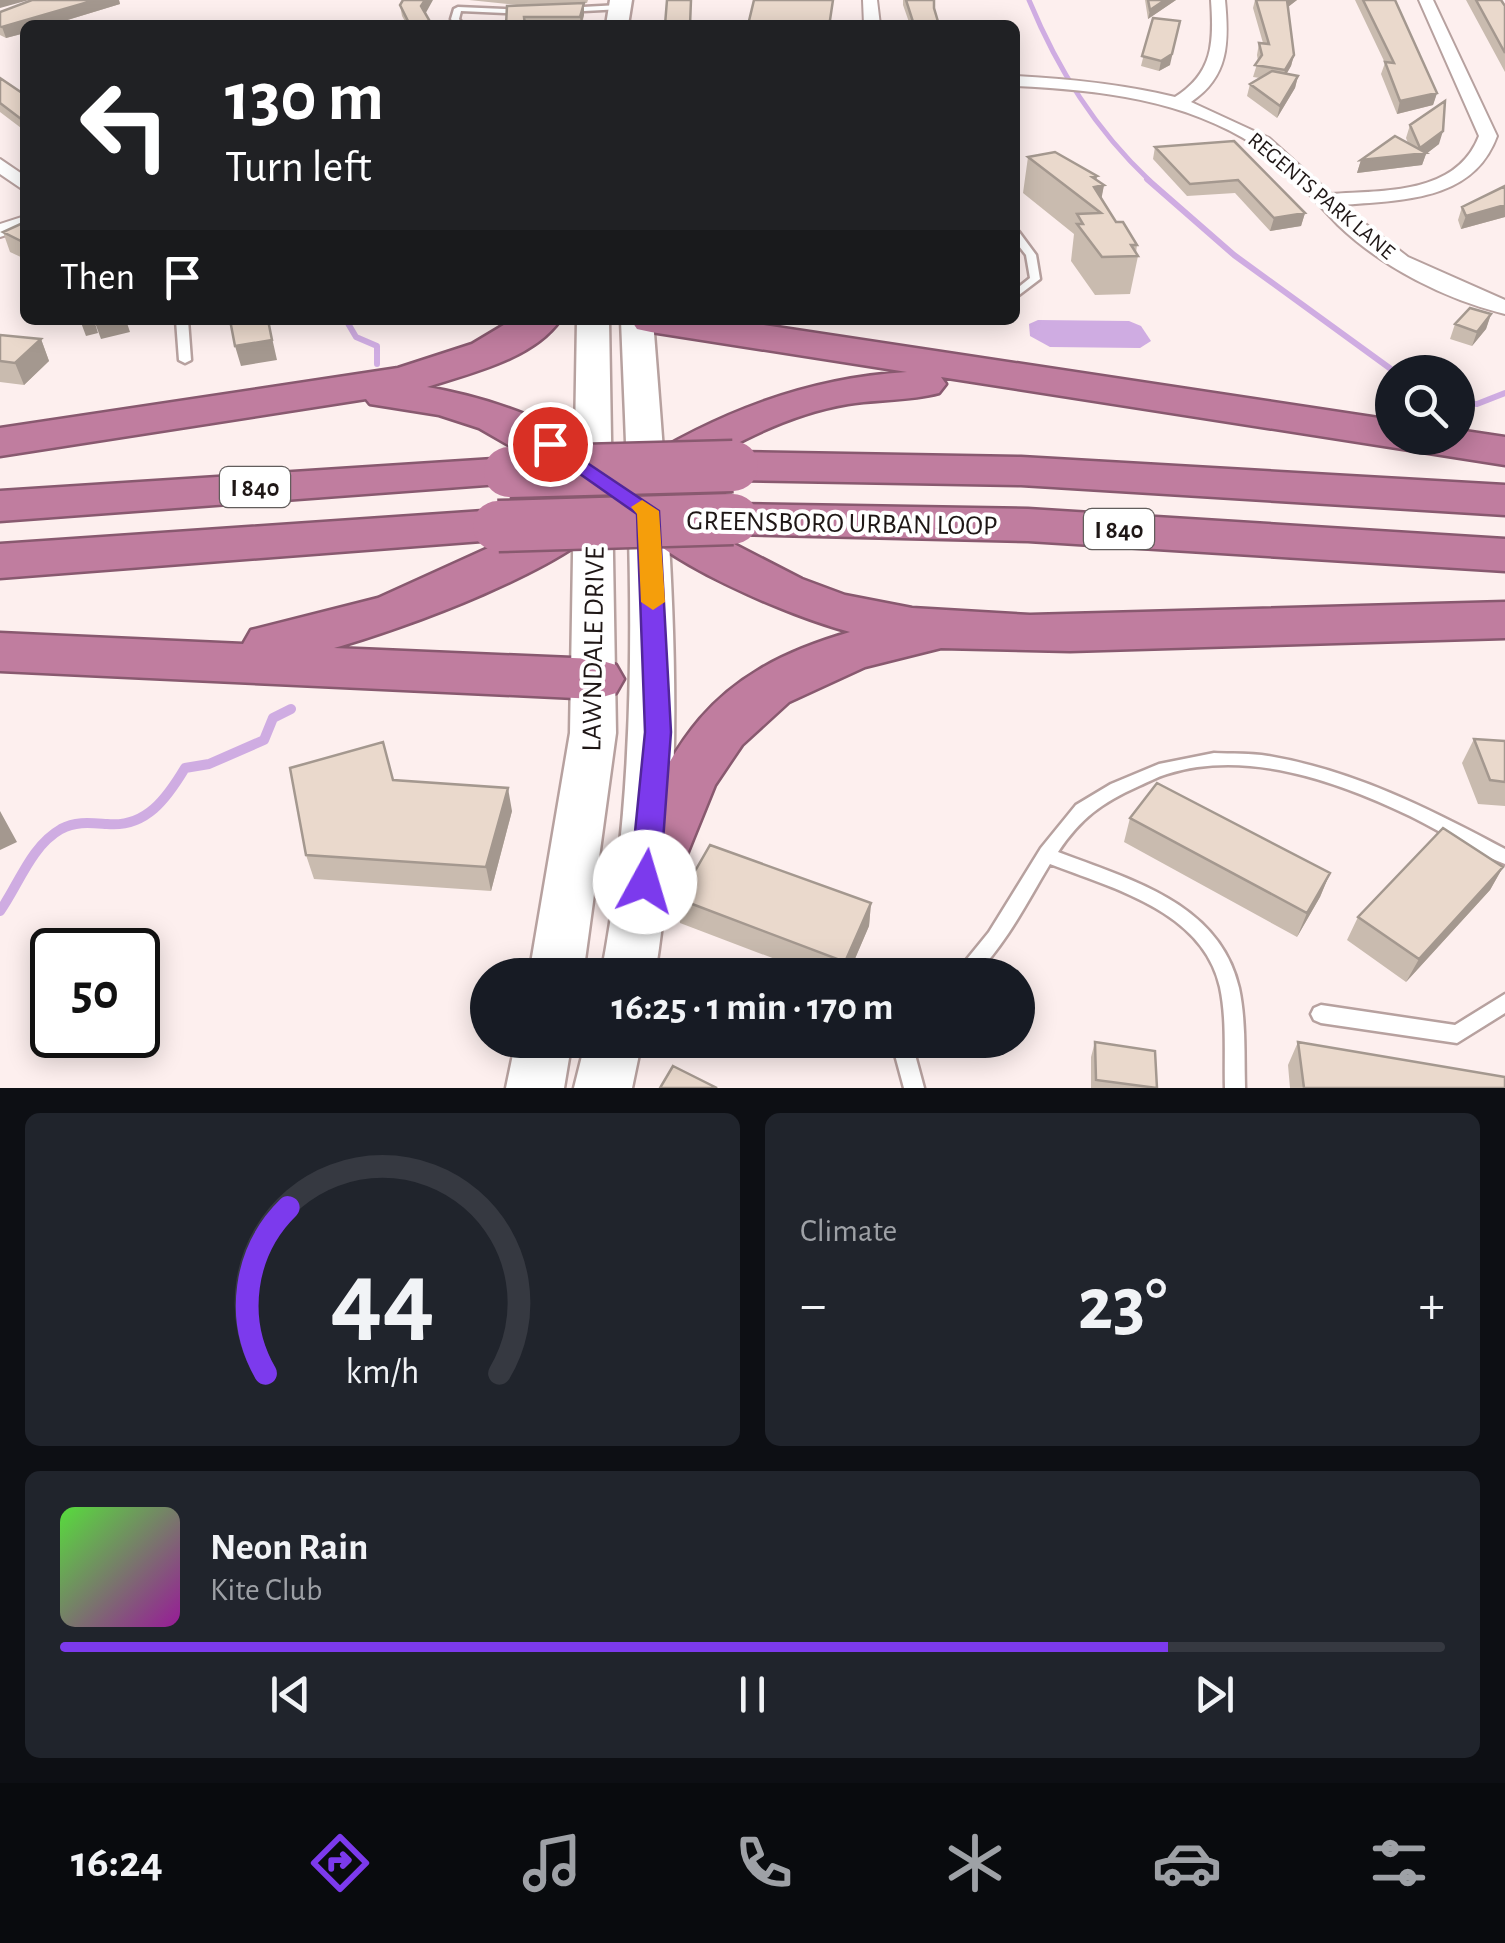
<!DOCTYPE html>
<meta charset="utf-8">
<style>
:root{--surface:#171b24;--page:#20242c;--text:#f1f3f6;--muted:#9ea1a6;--line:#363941;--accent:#7c3aed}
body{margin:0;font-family:"Alegreya Sans",sans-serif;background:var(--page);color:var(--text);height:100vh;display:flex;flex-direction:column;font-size:38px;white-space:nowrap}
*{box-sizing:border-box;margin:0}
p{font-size:32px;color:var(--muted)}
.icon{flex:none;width:55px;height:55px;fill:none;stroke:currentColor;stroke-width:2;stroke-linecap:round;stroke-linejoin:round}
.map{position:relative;height:1088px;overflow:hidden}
.panel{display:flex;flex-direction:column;gap:25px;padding:25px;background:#0d0f14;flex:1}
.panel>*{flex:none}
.top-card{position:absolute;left:20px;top:20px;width:1000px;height:305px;border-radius:15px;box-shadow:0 5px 25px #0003;background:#202124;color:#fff;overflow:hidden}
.buttons{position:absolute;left:1375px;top:355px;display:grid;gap:20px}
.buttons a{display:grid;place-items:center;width:100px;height:100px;border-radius:50%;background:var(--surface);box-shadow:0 5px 25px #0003;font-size:50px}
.speed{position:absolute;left:30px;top:928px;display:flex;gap:20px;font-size:50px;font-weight:700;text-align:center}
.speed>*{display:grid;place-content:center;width:130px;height:130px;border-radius:50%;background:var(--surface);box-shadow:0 5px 25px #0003;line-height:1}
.speed .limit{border:5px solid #111;border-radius:15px;background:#fff;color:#111}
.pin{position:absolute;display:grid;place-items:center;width:85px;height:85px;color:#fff;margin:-42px;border:5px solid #fff;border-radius:50%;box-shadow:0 2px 10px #0007}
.me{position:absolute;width:110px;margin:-55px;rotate:6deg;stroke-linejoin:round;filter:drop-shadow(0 0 8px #0008)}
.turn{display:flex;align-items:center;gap:35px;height:210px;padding:0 40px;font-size:45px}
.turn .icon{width:130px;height:130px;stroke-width:2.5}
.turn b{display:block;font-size:70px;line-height:85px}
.then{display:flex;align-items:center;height:95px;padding:0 40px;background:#0003;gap:20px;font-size:38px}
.big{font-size:75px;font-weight:600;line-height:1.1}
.panel .widget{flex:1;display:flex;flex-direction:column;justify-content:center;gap:15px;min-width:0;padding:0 35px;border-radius:15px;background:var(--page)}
.panel .dial{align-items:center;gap:0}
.dial svg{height:260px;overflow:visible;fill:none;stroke:var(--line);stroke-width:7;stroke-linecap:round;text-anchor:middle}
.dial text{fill:var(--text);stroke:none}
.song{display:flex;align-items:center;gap:30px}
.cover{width:120px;height:120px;border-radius:15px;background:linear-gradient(135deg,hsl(110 70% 55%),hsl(300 70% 35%))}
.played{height:10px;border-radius:5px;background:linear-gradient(90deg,var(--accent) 80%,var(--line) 80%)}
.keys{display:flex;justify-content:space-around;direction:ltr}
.heat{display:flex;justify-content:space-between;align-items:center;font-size:55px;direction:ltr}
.panel .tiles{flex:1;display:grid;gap:25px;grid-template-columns:1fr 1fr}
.widget:last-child{grid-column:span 2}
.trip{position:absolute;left:470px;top:958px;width:565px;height:100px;border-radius:50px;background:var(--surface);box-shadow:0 5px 25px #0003;font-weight:600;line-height:100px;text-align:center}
.tab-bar{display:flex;height:160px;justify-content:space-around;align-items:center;background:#090b0e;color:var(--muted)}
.tab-bar .icon{width:70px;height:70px}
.tab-bar .on{color:var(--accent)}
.tab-bar b{font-size:45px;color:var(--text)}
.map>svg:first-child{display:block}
</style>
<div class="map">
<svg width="1505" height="1088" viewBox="0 0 1505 1088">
<rect width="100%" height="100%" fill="#fdefee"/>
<path fill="#cface2" d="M1038 320 1129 321 1141 326 1151 341 1140 348 1050 347 1030 336 1029 324Z"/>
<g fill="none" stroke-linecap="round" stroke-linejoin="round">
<path stroke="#cface2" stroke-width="5" d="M1029 0C1058 70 1095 129 1150 181"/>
<path stroke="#cface2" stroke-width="6" d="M1147 179 1234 255 1395 372
M346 320 356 337 377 346V364
M1458 403 1477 404 1505 393"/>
<path stroke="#cface2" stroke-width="10" d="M0 911C19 884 31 846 61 829 76 821 91 823 107 824 146 828 167 798 185 768L209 764 264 740 273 718 291 709"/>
<g stroke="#b7a19f" stroke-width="5">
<path id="service" d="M619 5H622V9L565 12 561 10 565 8Z
M458 7 524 10 528 12 524 14 461 11 459 19 463 25H455L451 19 454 9Z
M1015 231 1019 232 1036 255 1040 279 1015 298V290L1030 278 1026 255 1015 241Z
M176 320H188L191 360 185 363 179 360Z
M1214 753C1232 754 1251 753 1268 756 1353 770 1430 809 1505 849V864C1472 852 1441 831 1410 816 1337 781 1247 749 1167 774 1157 777 1148 782 1139 786 1101 803 1081 818 1058 852 1129 879 1220 903 1239 988 1246 1021 1244 1055 1245 1088H1225C1224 1054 1227 1020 1220 987 1203 911 1112 888 1050 864 1027 902 1007 943 975 975H954L989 932 1041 848 1076 805 1111 784 1159 764Z
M1505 994V1013L1457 1043 1321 1023 1314 1020 1311 1014 1314 1008 1321 1005 1455 1025Z
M759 1040H787L784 1046 777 1049 762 1046Z
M891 1040H911L924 1088H904Z"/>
</g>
<g stroke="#b7a19f" stroke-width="4">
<path id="minor" d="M863 0H877L880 25H864Z
M1211 0H1225C1229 42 1229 77 1191 102L1269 138 1331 194C1385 190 1456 195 1479 136L1419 0H1433L1497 136C1473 202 1401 200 1341 205L1408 257 1505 300V314C1445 299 1383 268 1338 225 1311 198 1288 167 1256 146 1184 99 1099 90 1015 86V76C1069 79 1122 84 1175 97 1213 73 1214 43 1211 0Z
M0 159 25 176V191L0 174Z
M25 216V229L0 237V224Z"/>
</g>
<g stroke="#b7a19f" stroke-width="5">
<path id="secondary" d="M610 0H632L628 25H606Z
M577 320H609L616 733 583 975H529L570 733Z
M621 320H653C670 540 690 756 655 975H601C643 757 630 541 621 320Z
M516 1040H572L564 1088H506Z
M586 1040H642L632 1088H574Z"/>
</g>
<g stroke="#88596f" stroke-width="5">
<path id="motorway" d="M512 320H560C533 359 470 373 427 387 481 396 585 427 617 474L610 484 593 488 576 484 479 428 439 415 370 404 366 399 0 456V428L398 368 472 344Z
M631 320H731L1392 420V438H1458V430L1505 437V465L941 377 946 384 939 393C909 401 878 399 848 404 812 410 778 423 746 439 710 456 669 498 629 488L622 478 629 468C715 414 805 378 907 372L651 332 637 329Z
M733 452 1021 457 1505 485V515L1021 485 733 480 716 476 710 466 716 456Z
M509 458 526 462 532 472 526 482 0 521V491Z
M647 496 664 500 732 543 802 579 845 595 912 608 1030 615 1505 602V638L1070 651 941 648 865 667 789 702 742 745 715 785 668 901 645 909 622 901 613 882C672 747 698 676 850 632 792 617 656 561 623 511L630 500Z
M587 499 604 503 611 514C577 566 397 631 334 648L596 659 616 665 624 679 616 693 596 699 0 671V633L243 644 251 630 378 598 508 539 0 578V544L498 510 515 515 523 526 518 534 570 503Z
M733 504 1028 509 1505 539V571L1028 541 733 534 716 530 709 519 716 508Z"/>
</g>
<use href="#service" fill="#fff" fill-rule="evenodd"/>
<use href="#minor" fill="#fff" fill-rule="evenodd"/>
<use href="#secondary" fill="#fff" fill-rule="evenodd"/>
<use href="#motorway" fill="#c07d9f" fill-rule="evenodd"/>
<g stroke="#88596f" stroke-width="55" stroke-linecap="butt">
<path id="motorway-bridge" d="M509 472 733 466
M498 526 733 519"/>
</g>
<use href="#motorway-bridge" stroke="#c07d9f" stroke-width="50"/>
</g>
<path fill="#c9bbaf" d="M33 0H119L120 4 51 25H25V33L6 38 0 35V12Z
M469 0H588L587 3 569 4 584 3V15L582 25H506L517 5Z
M903 0H935L934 8 939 25H910L903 5Z
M1145 0H1176L1148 19Z
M1255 0H1297L1288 7 1294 55 1291 66 1286 74 1298 76 1295 88 1277 118 1247 96 1250 84 1260 78 1253 77 1258 61 1257 55 1259 43H1263L1253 8Z
M1355 0H1395L1437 93 1433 105 1397 114 1381 74 1385 63Z
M1466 0H1501L1505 6V72Z
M400 5 425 14 432 25H407L402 16Z
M1153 18 1170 65 1159 71 1141 66Z
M0 78 25 95V131L0 112Z
M1410 125 1439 144 1426 154 1422 165 1357 173 1361 160 1408 143 1406 138Z
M1234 141 1305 213 1301 226 1270 231 1235 193 1187 196 1153 159 1155 147Z
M1028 157 1097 176 1096 180 1104 185 1101 198 1116 222 1137 245 1136 253 1138 256 1130 294 1095 295 1071 261 1074 234 1023 193Z
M1505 186V217L1461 229 1458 220 1462 207Z
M25 222V259L10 252 3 232Z
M1491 314 1486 329 1472 346 1450 339 1455 324Z
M0 335 41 339 49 361 24 385 0 382Z
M1474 739 1505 741V806L1478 804 1462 763Z
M393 780 512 811 491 891 314 879 306 855Z
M1130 818 1330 873 1320 897 1297 937 1124 842Z
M1503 867 1490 890 1406 982 1347 940 1358 917Z
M679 899 871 903 869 926 848 975H817L680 923Z
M1095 1042 1157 1088H1091V1057Z
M1298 1042 1505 1088H1290L1288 1065Z"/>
<path fill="#a4988f" d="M0 0H29L0 8Z
M95 0H119L120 4 51 25H25V33L6 38 2 27Z
M425 0H433L423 18 421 6Z
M1165 0H1176L1148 19 1150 10Z
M1286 0H1297L1284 10Z
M584 3V15L581 25 580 17Z
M1180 21 1170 65 1159 71 1161 61Z
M1294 55 1291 66 1282 82 1285 70Z
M1298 76 1295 88 1277 118 1280 106Z
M1437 93 1433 105 1397 114 1400 101Z
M1443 131 1439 144 1426 154 1422 165 1357 173 1361 160 1420 148Z
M1097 176 1095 187 1104 185 1099 212 1092 177Z
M1505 205V217L1461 229 1466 216Z
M1305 213 1301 226 1270 231 1274 218Z
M1491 314 1486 329 1472 346 1477 332Z
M80 320H94L98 333 86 336Z
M94 320H126L130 332 101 339Z
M268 320 277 360 241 366 235 346Z
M41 339 49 361 24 385 15 363Z
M508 788 512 811 491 891 486 867Z
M0 811 17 842 0 850Z
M1503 867 1490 890 1406 982 1419 959Z
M1330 873 1320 897 1297 937 1307 913Z
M871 903 869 926 848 975H844L845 962Z"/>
<path fill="#ead9cc" stroke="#a4988f" stroke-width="2.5" d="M32 0H95L2 27 0 26V12Z
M403 0H425L421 6 432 25H410L400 5Z
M667 0H691L690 25H665Z
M754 0H833L830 20 832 25H748Z
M906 0H934V8L939 25H914Z
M1148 0H1165L1150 10Z
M1256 0H1287L1294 55 1285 70 1255 65 1262 55 1259 43 1269 44Z
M1363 0H1395L1437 93 1400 101 1385 62 1394 63Z
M1476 0H1501L1505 6V53Z
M584 3 580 17H524L525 25H506L507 6Z
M1153 18 1180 21 1172 54 1161 61 1142 56Z
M1272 71 1298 76 1280 106 1250 84Z
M0 78 25 95V122L0 103Z
M1445 101 1443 131 1420 148 1410 125Z
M1395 136 1426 153 1361 160Z
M1234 141 1305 213 1274 218 1238 180 1190 184 1155 147Z
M1055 152 1097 176 1092 177 1104 185 1094 187 1116 222H1123L1137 245H1131L1138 256 1102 257 1077 224H1083L1077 214 1101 213 1028 157Z
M1505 186V205L1466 216 1462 207Z
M25 222V243L3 232Z
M1470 308 1491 314 1477 332 1455 324Z
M230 320H268L272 340 235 346Z
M0 335 41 339 15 363 0 361Z
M1474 739 1505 741V782L1490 780Z
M383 742 393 780 508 788 486 867 306 855 290 768Z
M1157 783 1330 873 1307 913 1130 818Z
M1443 828 1503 867 1419 959 1358 917Z
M710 845 871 903 845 962 679 899Z
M1095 1042 1155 1051 1157 1088 1096 1080Z
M1298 1042 1505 1077V1088H1304Z
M673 1066 717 1088H660Z"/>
<path fill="#7c3aed" stroke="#51269a" stroke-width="2.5" d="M550 438 659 511 671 732 660 882 655 890 645 894 635 890 630 882 645 732 637 514 543 448 540 444Z"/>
<path fill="#f59e0b" d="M642 500 659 511 665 602 653 610 641 602 637 514 631 507Z"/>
<g text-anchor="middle" stroke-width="8" stroke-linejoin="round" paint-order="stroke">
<g font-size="22" fill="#1f1716" stroke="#fff">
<text transform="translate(1322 195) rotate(40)" y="8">REGENTS PARK LANE</text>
</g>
<g fill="#fff" stroke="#625d5c" stroke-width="2.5">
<rect x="220" y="467" width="70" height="40" rx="8"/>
<rect x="1084" y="509" width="70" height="40" rx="8"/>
</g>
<g font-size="25" font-weight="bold" fill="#1f1716">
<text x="255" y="496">I 840</text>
<text x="1119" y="538">I 840</text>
</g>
<g font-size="28" fill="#1f1716" stroke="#fff">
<text transform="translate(842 522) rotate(1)" y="10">GREENSBORO URBAN LOOP</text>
<text transform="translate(592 649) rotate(-89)" y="10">LAWNDALE DRIVE</text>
</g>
</g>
</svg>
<div class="buttons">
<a><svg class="icon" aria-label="search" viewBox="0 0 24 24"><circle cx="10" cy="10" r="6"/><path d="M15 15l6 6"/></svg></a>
</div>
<div class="speed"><div class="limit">50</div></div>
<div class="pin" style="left:550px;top:444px;background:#d93025"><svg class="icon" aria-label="arrive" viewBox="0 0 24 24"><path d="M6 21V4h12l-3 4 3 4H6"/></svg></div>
<svg class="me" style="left:645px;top:882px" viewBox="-20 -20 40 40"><circle r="19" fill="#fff"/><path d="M0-13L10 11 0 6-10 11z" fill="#7c3aed"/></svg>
<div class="trip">16:25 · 1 min · 170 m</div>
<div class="top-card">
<div class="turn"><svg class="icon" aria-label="left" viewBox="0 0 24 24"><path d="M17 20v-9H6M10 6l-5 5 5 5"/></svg><div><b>130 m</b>Turn left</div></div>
<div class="then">Then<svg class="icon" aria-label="arrive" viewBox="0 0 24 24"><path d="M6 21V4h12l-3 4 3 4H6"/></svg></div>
</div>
</div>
<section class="panel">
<div class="tiles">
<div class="widget dial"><svg viewBox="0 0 100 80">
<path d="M14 69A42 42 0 1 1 86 69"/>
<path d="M14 69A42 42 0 0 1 21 18" stroke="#7c3aed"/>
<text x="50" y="56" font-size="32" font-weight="700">44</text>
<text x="50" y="72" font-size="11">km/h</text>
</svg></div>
<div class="widget"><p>Climate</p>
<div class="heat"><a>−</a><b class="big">23°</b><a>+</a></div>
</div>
<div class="widget">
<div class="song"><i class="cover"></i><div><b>Neon Rain</b><p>Kite Club</p></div></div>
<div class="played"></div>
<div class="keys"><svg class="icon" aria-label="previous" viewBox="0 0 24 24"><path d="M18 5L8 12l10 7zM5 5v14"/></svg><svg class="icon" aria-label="pause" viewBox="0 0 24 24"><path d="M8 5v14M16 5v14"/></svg><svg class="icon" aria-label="next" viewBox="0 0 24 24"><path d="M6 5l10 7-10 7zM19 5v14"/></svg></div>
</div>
</div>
</section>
<nav class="tab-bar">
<b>16:24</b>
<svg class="icon on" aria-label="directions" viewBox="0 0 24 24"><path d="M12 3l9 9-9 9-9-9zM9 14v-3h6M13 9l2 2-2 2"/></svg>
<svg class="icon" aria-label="music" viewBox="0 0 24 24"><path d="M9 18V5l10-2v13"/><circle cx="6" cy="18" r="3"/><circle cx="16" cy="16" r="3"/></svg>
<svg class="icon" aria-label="phone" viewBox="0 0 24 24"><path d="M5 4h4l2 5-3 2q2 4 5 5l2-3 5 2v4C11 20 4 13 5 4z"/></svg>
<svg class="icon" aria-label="climate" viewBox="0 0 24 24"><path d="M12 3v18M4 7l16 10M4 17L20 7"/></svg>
<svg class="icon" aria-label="car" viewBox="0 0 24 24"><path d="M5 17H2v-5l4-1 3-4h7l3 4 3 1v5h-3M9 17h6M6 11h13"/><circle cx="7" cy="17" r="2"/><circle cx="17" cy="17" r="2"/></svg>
<svg class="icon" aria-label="filters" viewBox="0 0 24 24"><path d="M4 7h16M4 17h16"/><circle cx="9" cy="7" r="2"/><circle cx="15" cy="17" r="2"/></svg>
</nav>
